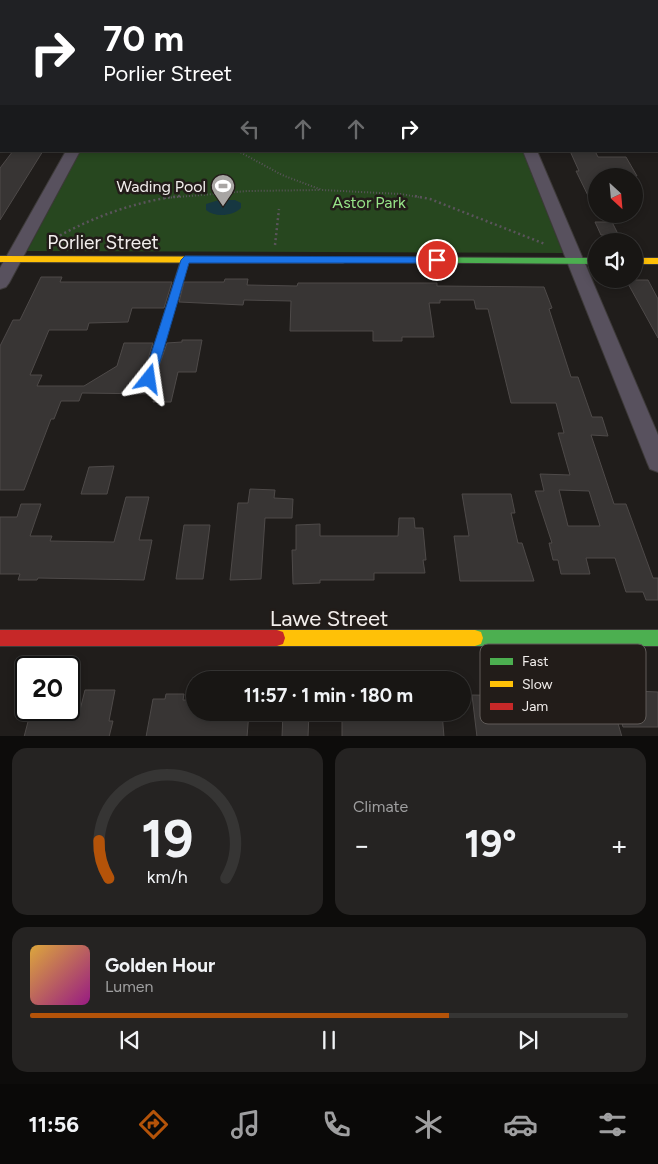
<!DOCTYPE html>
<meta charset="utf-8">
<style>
:root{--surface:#181614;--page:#252322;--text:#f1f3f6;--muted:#9f9fa0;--line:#363534;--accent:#b45309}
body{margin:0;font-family:Figtree,sans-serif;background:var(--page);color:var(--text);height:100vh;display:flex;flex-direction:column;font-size:19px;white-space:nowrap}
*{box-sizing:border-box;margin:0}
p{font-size:16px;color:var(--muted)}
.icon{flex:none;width:28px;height:28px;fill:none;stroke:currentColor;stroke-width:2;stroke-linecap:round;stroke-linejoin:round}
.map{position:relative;height:736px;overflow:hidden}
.drawer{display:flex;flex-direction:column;gap:12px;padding:12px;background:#0d0c0b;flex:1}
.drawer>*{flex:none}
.top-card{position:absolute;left:0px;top:0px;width:659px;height:152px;box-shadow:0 2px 8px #0003,0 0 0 1px var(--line);background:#202124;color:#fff;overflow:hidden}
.needle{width:32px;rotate:154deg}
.fabs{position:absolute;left:588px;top:168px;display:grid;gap:10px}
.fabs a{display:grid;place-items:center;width:55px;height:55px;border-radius:50%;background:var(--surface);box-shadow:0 2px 8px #0003,0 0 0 1px var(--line);font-size:25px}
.speed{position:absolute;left:15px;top:656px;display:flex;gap:10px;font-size:25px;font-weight:700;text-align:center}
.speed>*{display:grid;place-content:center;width:65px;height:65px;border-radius:50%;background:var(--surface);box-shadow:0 2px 8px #0003,0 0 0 1px var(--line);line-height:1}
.speed .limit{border:2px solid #111;border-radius:8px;background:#fff;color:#111}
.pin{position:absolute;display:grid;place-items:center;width:42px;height:42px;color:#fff;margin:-21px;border:2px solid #fff;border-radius:50%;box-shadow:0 1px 5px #0007}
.me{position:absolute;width:55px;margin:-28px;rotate:15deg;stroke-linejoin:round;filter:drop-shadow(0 0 4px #0008)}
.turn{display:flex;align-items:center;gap:18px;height:105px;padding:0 20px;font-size:22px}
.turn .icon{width:65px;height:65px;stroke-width:2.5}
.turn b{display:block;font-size:35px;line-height:42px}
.lanes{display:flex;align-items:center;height:48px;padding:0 20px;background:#0003;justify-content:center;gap:25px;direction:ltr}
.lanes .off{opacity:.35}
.big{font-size:38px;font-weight:700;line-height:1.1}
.drawer .tile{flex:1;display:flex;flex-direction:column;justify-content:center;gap:8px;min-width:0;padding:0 18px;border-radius:15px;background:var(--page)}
.drawer .dial{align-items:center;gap:0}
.dial svg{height:130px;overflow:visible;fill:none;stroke:var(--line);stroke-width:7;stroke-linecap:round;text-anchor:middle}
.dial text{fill:var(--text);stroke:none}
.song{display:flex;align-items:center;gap:15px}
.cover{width:60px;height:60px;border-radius:8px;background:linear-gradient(135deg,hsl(40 70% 55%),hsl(310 70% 35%))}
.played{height:5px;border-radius:2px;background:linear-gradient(90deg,var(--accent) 70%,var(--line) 70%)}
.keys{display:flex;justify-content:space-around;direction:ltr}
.heat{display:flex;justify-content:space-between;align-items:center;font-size:28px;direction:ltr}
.drawer .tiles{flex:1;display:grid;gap:12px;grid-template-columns:1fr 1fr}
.tile:last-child{grid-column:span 2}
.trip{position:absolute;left:186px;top:671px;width:285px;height:50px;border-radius:25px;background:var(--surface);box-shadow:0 2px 8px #0003,0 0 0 1px var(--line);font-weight:700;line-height:50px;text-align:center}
.menu{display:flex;height:80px;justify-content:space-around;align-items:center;background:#0a0908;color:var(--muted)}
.menu .icon{width:35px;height:35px}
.menu .current{color:var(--accent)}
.menu b{font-size:22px;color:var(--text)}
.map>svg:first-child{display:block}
</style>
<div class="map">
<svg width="658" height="737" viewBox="0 0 658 737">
<rect width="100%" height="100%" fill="#201d1b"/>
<path fill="#27471f" d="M80 151H523L563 253 27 251Z"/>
<path fill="#163741" d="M219 200H235L241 203V208C233 216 215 218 206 210V204Z"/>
<path fill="#383534" stroke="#4e4a49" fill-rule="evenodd" d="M13 151H43L0 220V168Z
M570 151H595L598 157H626L637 176H596V212L576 171H579Z
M595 222H612L619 236 601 235Z
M41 277H62L60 282H172L164 308H132L128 322 89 323 87 330H49L30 375H42L37 386H84L117 366 124 343H153L142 378 144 384H153L167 343 182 342V340H202L196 372H178L171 402H153L155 394 82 393 79 401H61L54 419H51L24 490H0V346L13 320H20Z
M225 279H248L247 285 297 286 298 283H437V286L544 287 552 308 549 309 571 377H578L592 417H602L608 436 591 435 614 504H626L653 578H658V600H646L643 592H626L615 558H586L590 574H561L558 560H553L549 543H552L535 491H544L540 474 570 475 558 433H564L556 403H511L488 309H476L474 300H440V303H429L434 337H402V341H373V331H290L291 301 244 300 243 305 179 302 184 282H224ZM559 490 589 491 600 526H568Z
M626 280H648L658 299V338Z
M114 466 107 494H81L89 467Z
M250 489 275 490 274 498 293 499 292 518H265L261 579 230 580 238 503H248Z
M462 494H511L515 513H511L518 543H522L534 581H460L454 536H469Z
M126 497H149L139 540H152L144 580 38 578 37 580H18L20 574H0V517H17L21 504H41L30 536H52L50 541 114 542Z
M399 518H414L415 528H423L426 560H423L425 573H374V580H320V583L293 584 292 550H296V525L320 524V536H398Z
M184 525H210L203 579H176Z
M522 686H536L538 692H581L588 720H617L622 737H477L472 695 524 696Z
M85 690H115L109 721H113L109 737H24L30 714H79Z
M613 690 658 692V727H623Z
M166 694H184L183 700H195V712H249L247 737H146L153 699H165Z
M283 712H309L308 737H282Z
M342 712H442L444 737H342Z"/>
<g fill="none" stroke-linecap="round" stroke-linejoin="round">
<g stroke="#3d3a39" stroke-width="2">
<path id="lane" d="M185 257 189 260 154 379 153 382H145L144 379 181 260Z"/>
</g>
<g stroke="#3d3a39" stroke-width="2">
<path id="street" d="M0 0H4L5 1H1L0 5Z
M151 0H161V1H151Z
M463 0H473L474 1H464Z
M0 91H1V99H0Z
M66 151H80L9 283 6 287 0 289V268Z
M523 151H537L658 435V472L650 469 647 462Z"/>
</g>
<g stroke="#3d3a39" stroke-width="2">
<path id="fast" d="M343 257 596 258V264L340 262 338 260Z
M475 630H658V646H475L469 644 467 638 469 632Z"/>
</g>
<g stroke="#3d3a39" stroke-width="2">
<path id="slow" d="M620 0H626L627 1H621Z
M0 256 343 257 348 260 343 263 0 262Z
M634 258H658V264H634Z
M277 630H475L481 632 483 638 481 644 475 646H277L271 644 269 638 271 632Z"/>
</g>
<g stroke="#3d3a39" stroke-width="2">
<path id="jam" d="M0 630H277L283 632 285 638 283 644 277 646H0Z"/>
</g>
<path stroke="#5a545b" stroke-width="2" stroke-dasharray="1 2" stroke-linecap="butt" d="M238 151 282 175 322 190 401 194 423 198
M165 198 248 191 319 190"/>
<path stroke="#5a545b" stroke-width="2.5" stroke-dasharray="2 3" stroke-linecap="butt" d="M415 196 430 199 545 244
M47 243C84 220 138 200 181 196
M275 245 279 209"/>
<use href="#lane" fill="#58515e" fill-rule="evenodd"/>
<use href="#street" fill="#58515e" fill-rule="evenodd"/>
<use href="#fast" fill="#4caf50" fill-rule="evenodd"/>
<use href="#slow" fill="#ffc107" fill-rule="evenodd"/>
<use href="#jam" fill="#c62828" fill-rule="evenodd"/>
</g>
<path fill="#1a73e8" stroke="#114b97" d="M185 256 437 257 442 260 437 263H189L155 379 149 383 143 379 181 260Z"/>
<defs>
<g id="stadium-pin" transform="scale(1.25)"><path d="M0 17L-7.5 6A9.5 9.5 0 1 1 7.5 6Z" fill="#a8a5a3" stroke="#221c19"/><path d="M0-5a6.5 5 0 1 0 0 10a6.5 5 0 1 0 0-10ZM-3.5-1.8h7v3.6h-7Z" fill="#fff"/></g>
</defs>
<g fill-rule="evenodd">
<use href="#stadium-pin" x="223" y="186"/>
</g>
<g text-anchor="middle" stroke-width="5" stroke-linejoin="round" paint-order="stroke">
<g font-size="16" fill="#f2eeec" stroke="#221c19" text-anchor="end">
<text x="206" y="192">Wading Pool</text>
</g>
<g font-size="16" fill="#97e488" stroke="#221c19">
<text x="369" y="208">Astor Park</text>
</g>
<g font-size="19" fill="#f2eeec" stroke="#221c19">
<text x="103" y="249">Porlier Street</text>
</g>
<g font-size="22" fill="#f2eeec" stroke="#221c19">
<text x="329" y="626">Lawe Street</text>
</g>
</g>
<rect x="480" y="644" width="166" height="80" rx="8" fill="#221c19" stroke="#605b58" stroke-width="1"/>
<rect x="490" y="658" width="23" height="7" fill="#4caf50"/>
<rect x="490" y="681" width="23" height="6" fill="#ffc107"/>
<rect x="490" y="703" width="23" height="7" fill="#c62828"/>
<g font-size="14" fill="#f2eeec">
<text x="522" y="666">Fast</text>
<text x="522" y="689">Slow</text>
<text x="522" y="711">Jam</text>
</g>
</svg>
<div class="fabs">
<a><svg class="needle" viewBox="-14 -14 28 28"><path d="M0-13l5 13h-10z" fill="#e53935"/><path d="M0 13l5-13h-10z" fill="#9f9fa0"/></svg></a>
<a><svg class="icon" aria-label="sound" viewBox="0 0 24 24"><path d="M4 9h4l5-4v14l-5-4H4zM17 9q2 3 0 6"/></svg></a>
</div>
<div class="speed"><div class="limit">20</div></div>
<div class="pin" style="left:437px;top:260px;background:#d93025"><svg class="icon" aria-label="arrive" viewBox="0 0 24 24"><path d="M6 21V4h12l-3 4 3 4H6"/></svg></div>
<svg class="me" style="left:149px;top:379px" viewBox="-20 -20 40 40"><path d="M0-17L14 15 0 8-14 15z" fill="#1a73e8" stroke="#fff" stroke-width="4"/></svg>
<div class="trip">11:57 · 1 min · 180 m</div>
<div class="top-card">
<div class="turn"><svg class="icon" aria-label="right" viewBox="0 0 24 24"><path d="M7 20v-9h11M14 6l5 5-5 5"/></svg><div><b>70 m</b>Porlier Street</div></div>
<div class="lanes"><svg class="icon off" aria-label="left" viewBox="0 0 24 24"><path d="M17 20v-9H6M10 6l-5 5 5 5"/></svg><svg class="icon off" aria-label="ahead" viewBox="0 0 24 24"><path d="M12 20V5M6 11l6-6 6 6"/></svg><svg class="icon off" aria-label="ahead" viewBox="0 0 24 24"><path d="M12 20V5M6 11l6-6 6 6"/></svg><svg class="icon" aria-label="right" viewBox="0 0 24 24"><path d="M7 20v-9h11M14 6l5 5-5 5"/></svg></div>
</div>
</div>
<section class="drawer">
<div class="tiles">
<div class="tile dial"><svg viewBox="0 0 100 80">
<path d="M14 69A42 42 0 1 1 86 69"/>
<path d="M14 69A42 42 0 0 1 8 46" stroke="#b45309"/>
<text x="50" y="56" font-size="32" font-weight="700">19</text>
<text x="50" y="72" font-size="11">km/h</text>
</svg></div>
<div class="tile"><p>Climate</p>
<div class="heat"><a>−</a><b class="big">19°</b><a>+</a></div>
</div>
<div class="tile">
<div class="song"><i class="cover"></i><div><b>Golden Hour</b><p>Lumen</p></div></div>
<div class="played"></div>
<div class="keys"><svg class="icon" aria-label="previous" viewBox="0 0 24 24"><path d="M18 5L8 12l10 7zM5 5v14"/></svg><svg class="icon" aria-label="pause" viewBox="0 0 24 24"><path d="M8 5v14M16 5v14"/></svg><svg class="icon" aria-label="next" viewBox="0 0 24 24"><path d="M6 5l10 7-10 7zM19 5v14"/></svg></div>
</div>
</div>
</section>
<nav class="menu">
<b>11:56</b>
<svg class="icon current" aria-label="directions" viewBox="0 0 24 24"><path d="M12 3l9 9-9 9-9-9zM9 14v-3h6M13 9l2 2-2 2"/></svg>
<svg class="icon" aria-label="music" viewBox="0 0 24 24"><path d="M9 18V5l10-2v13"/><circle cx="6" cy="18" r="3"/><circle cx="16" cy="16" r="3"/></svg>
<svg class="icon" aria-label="phone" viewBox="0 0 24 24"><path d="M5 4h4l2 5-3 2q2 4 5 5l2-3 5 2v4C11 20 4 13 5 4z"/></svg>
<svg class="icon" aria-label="climate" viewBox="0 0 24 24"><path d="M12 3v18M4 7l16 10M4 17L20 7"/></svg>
<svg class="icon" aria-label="car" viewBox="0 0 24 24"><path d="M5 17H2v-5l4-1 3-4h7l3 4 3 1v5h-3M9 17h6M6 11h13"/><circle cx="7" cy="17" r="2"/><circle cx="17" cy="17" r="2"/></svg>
<svg class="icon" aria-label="filters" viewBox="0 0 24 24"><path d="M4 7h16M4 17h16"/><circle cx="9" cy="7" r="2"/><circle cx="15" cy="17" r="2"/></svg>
</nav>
